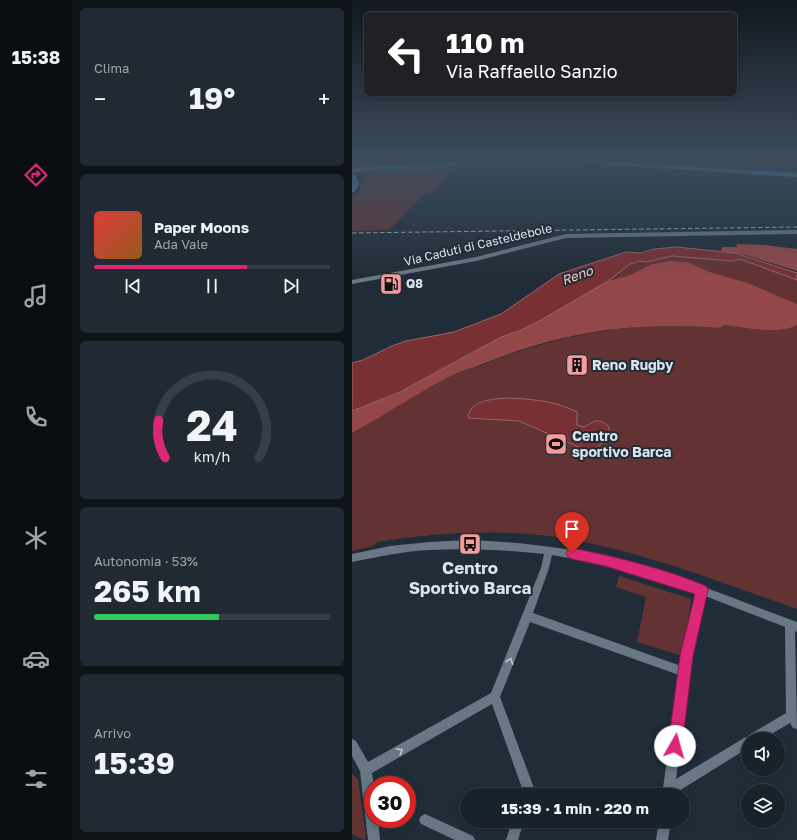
<!DOCTYPE html>
<html lang="it">
<meta charset="utf-8">
<style>
:root{--surface:#18222a;--page:#212a32;--text:#f1f3f6;--muted:#9fa4a8;--line:#363f47;--accent:#db2777}
body{margin:0;font-family:"Golos Text",sans-serif;background:var(--page);color:var(--text);height:100vh;display:flex;flex-direction:column;font-size:15px;white-space:nowrap}
*{box-sizing:border-box;margin:0}
p{font-size:13px;color:var(--muted)}
.icon{flex:none;width:22px;height:22px;fill:none;stroke:currentColor;stroke-width:2;stroke-linecap:round;stroke-linejoin:round}
.map{position:relative;flex:1;overflow:hidden}
.details{display:flex;flex-direction:column;gap:8px;padding:8px;background:#0d1317;width:280px}
.details>*{flex:none}
.guide{position:absolute;left:12px;top:12px;width:373px;height:84px;border-radius:6px;box-shadow:0 2px 10px #0003,0 0 0 1px var(--line);background:#202124;color:#fff;overflow:hidden}
.fabs{position:absolute;left:389px;top:732px;display:grid;gap:8px}
.fabs a{display:grid;place-items:center;width:44px;height:44px;border-radius:50%;background:var(--surface);box-shadow:0 2px 10px #0003,0 0 0 1px var(--line);font-size:20px}
.speed{position:absolute;left:12px;top:776px;display:flex;gap:8px;font-size:20px;font-weight:700;text-align:center}
.speed>*{display:grid;place-content:center;width:52px;height:52px;border-radius:50%;background:var(--surface);box-shadow:0 2px 10px #0003,0 0 0 1px var(--line);line-height:1}
.speed .limit{border:6px solid #d22;background:#fff;color:#111}
.pin{position:absolute;display:grid;place-items:center;width:34px;height:34px;color:#fff;margin:-41px -17px;border-radius:50% 50% 50% 0;rotate:-45deg;box-shadow:0 0 4px #0007}
.pin .icon{rotate:45deg}
.me{position:absolute;width:44px;margin:-22px;rotate:7deg;stroke-linejoin:round;filter:drop-shadow(0 0 3px #0008)}
.turn{display:flex;align-items:center;gap:14px;height:84px;padding:0 16px;font-size:18px}
.turn .icon{width:52px;height:52px;stroke-width:2.5}
.turn b{display:block;font-size:28px;line-height:34px}
.big{font-size:30px;font-weight:700;line-height:1.1}
.details .widget{flex:1;display:flex;flex-direction:column;justify-content:center;gap:6px;min-width:0;padding:0 14px;border-radius:6px;background:var(--page)}
.details .dial{align-items:center;gap:0}
.dial svg{height:104px;overflow:visible;fill:none;stroke:var(--line);stroke-width:7;stroke-linecap:round;text-anchor:middle}
.dial text{fill:var(--text);stroke:none}
.song{display:flex;align-items:center;gap:12px}
.cover{width:48px;height:48px;border-radius:6px;background:linear-gradient(135deg,hsl(0 70% 55%),hsl(30 70% 35%))}
.played{height:4px;border-radius:2px;background:linear-gradient(90deg,var(--accent) 65%,var(--line) 65%)}
.keys{display:flex;justify-content:space-around;direction:ltr}
.heat{display:flex;justify-content:space-between;align-items:center;font-size:22px;direction:ltr}
.charge{height:6px;border-radius:3px;background:linear-gradient(90deg,#34c759 53%,var(--line) 0)}
.trip{position:absolute;left:108px;top:788px;width:230px;height:40px;border-radius:20px;background:var(--surface);box-shadow:0 2px 10px #0003,0 0 0 1px var(--line);font-weight:700;line-height:40px;text-align:center}
main{display:flex;flex:1;min-height:0}
.menu{display:flex;flex-direction:column;width:72px;justify-content:space-around;align-items:center;background:#0a0e11;color:var(--muted)}
.menu .icon{width:28px;height:28px}
.menu .selected{color:var(--accent)}
.menu b{font-size:18px;color:var(--text)}
.map>svg:first-child{display:block}
</style>
<main>
<nav class="menu">
<b>15:38</b>
<svg class="icon selected" aria-label="directions" viewBox="0 0 24 24"><path d="M12 3l9 9-9 9-9-9zM9 14v-3h6M13 9l2 2-2 2"/></svg>
<svg class="icon" aria-label="music" viewBox="0 0 24 24"><path d="M9 18V5l10-2v13"/><circle cx="6" cy="18" r="3"/><circle cx="16" cy="16" r="3"/></svg>
<svg class="icon" aria-label="phone" viewBox="0 0 24 24"><path d="M5 4h4l2 5-3 2q2 4 5 5l2-3 5 2v4C11 20 4 13 5 4z"/></svg>
<svg class="icon" aria-label="climate" viewBox="0 0 24 24"><path d="M12 3v18M4 7l16 10M4 17L20 7"/></svg>
<svg class="icon" aria-label="car" viewBox="0 0 24 24"><path d="M5 17H2v-5l4-1 3-4h7l3 4 3 1v5h-3M9 17h6M6 11h13"/><circle cx="7" cy="17" r="2"/><circle cx="17" cy="17" r="2"/></svg>
<svg class="icon" aria-label="filters" viewBox="0 0 24 24"><path d="M4 7h16M4 17h16"/><circle cx="9" cy="7" r="2"/><circle cx="15" cy="17" r="2"/></svg>
</nav>
<section class="details">
<div class="widget"><p>Clima</p>
<div class="heat"><a>−</a><b class="big">19°</b><a>+</a></div>
</div>
<div class="widget">
<div class="song"><i class="cover"></i><div><b>Paper Moons</b><p>Ada Vale</p></div></div>
<div class="played"></div>
<div class="keys"><svg class="icon" aria-label="previous" viewBox="0 0 24 24"><path d="M18 5L8 12l10 7zM5 5v14"/></svg><svg class="icon" aria-label="pause" viewBox="0 0 24 24"><path d="M8 5v14M16 5v14"/></svg><svg class="icon" aria-label="next" viewBox="0 0 24 24"><path d="M6 5l10 7-10 7zM19 5v14"/></svg></div>
</div>
<div class="widget dial"><svg viewBox="0 0 100 80">
<path d="M14 69A42 42 0 1 1 86 69"/>
<path d="M14 69A42 42 0 0 1 9 40" stroke="#db2777"/>
<text x="50" y="56" font-size="32" font-weight="700">24</text>
<text x="50" y="72" font-size="11">km/h</text>
</svg></div>
<div class="widget"><p>Autonomia · 53%</p><b class="big">265 km</b><div class="charge"></div></div>
<div class="widget"><p>Arrivo</p><b class="big">15:39</b></div>
</section>
<div class="map">
<svg width="445" height="840" viewBox="0 0 445 840">
<rect width="100%" height="100%" fill="#202d38"/>
<path fill="#633334" d="M47 160H105C93 164 56 171 47 160Z
M97 165 106 167 78 194 73 193 37 230 0 231V197L7 191 12 181 11 178 2 171 16 168 61 169Z
M320 256 379 261 388 259 445 280V304L396 283 358 272 335 262 326 261 300 264 278 275 256 281C265 272 281 256 295 262Z
M307 325 367 328 373 325C393 328 428 335 445 325V609C374 584 302 556 228 541 160 528 92 531 25 542L21 546 0 551V433C35 414 68 391 105 373 111 369 119 369 125 367 185 342 243 329 307 325Z
M267 576 339 599 331 656 285 642 294 597 264 587Z
M0 774 6 779 14 836 12 840 0 834Z"/>
<path fill="#934748" d="M384 244 413 245 445 249V271L393 255 369 251 370 247H385Z
M318 261 335 262 358 272 396 283 445 304V325C428 335 393 328 373 325L367 328C280 321 209 332 128 365 120 369 112 369 105 373 68 391 35 414 0 433V411L48 392 149 337 167 331 256 281 278 275 300 264Z"/>
<path fill="#793033" stroke="#97666a" d="M325 247 383 253 445 273V280L388 259 379 261 320 256 295 262 288 261 278 264 256 281 189 320 167 331 149 337 48 392 0 411V363L11 360 40 346 54 341 102 332 149 314 207 274 274 252 289 253 302 249Z
M157 398C180 399 204 401 225 412V425L232 427C243 422 245 416 257 427 258 437 246 450 236 451L167 421 116 418C117 399 143 399 157 398Z"/>
<path fill="#115e8c" stroke="#8898a5" d="M232 356 234 373H223L221 357Z"/>
<g fill="none" stroke-linecap="round" stroke-linejoin="round">
<path fill="#687783" fill-rule="evenodd" d="M411 160H419L445 163V165Z
M116 540C169 542 219 548 270 561 330 576 387 601 445 622V632L443 631 445 729 441 728 438 723 411 739H396V748L322 794V795H310L327 675 178 622 148 697 182 788 180 795H168L170 788 140 704 20 773 22 785 21 819H26L28 840H16L8 771 0 756V739L4 741 16 762 139 693 189 568 192 554C154 550 117 548 79 550 52 551 26 557 0 562V554L38 546 77 542ZM200 555C250 563 298 576 345 593L329 666 181 613 197 568ZM353 596 433 627 434 713 397 735 396 737 392 738 324 779 340 656Z
M73 814 121 836 123 840H103L69 824 67 820 69 816Z
M160 821H172L166 840H154Z
M307 821H319L316 840H304Z"/>
<path fill="#687783" fill-rule="evenodd" d="M445 230V234L214 238 124 261 0 284V280L124 257 214 234Z"/>
<path fill="#489eda" fill-rule="evenodd" d="M23 160H30L0 172V168Z
M0 174 4 176 7 183 4 190 0 193Z"/>
<path fill="#40a8ef" fill-rule="evenodd" d="M109 160H117C113 163 105 164 100 166 67 173 33 165 0 173V169L23 165 75 166Z
M208 160H234L445 173V177L211 162Z"/>
<path stroke="#adb7bf" stroke-width="1" stroke-dasharray="4.5 2.5" stroke-linecap="butt" d="M0 233 445 227"/>
</g>
<defs><path id="oneway-chevron" d="M-2-3.5L2.5 0L-2 3.5" fill="none" stroke-width="1.6" stroke-linecap="round" stroke-linejoin="round"/></defs>
<g stroke="#bfcad2">
<use href="#oneway-chevron" transform="translate(158 661) rotate(-69)"/>
<use href="#oneway-chevron" transform="translate(48 751) rotate(-30)"/>
</g>
<linearGradient id="sky" x2="0" y2="1"><stop stop-color="#12191f"/><stop offset="0.58" stop-color="#3c4c5e"/><stop offset="1" stop-color="#3c4c5e" stop-opacity="0"/></linearGradient>
<rect width="445" height="277" fill="url(#sky)"/>
<path fill="#db2777" stroke="#8e194d" d="M220 548C265 557 311 568 354 586L356 590 341 656 330 746 328 751 323 753 318 751 316 746 328 656 343 594 253 566 220 559 216 557 214 553 216 549Z"/>
<defs>
<g id="fuel-square" transform="scale(1.15)"><rect x="-9" y="-9" width="18" height="18" rx="4" fill="#f59b9b" stroke="#202d38"/><path d="M-5.5-6h7V0h2V4h1.3V-2.5L3-4.5l.8-.8L6-3V5H2.5V1h-1V6h-7ZM-4.2-4.7v3.2H.2V-4.7Z" fill="#111"/></g>
<g id="building-square" transform="scale(1.15)"><rect x="-9" y="-9" width="18" height="18" rx="4" fill="#f59b9b" stroke="#202d38"/><path d="M-4-6H4V6H1V3H-1V6H-4ZM-2.5-4.3h1.7v1.8h-1.7ZM.8-4.3h1.7v1.8H.8ZM-2.5-1h1.7V.8h-1.7ZM.8-1h1.7V.8H.8Z" fill="#111"/></g>
<g id="stadium-square" transform="scale(1.15)"><rect x="-9" y="-9" width="18" height="18" rx="4" fill="#f59b9b" stroke="#202d38"/><path d="M0-5a6.5 5 0 1 0 0 10a6.5 5 0 1 0 0-10ZM-3.5-1.8h7v3.6h-7Z" fill="#111"/></g>
<g id="bus-square" transform="scale(1.15)"><rect x="-9" y="-9" width="18" height="18" rx="4" fill="#f59b9b" stroke="#202d38"/><path d="M-5-6H5V4H4V6H2V4H-2V6H-4V4H-5ZM-3.5-4V0h7V-4ZM-3.5 1.2v1.5H-2V1.2ZM2 1.2v1.5H3.5V1.2Z" fill="#111"/></g>
</defs>
<g fill-rule="evenodd">
<use href="#fuel-square" x="39" y="284"/>
<use href="#building-square" x="225" y="365"/>
<use href="#stadium-square" x="204" y="444"/>
<use href="#bus-square" x="118" y="544"/>
</g>
<g text-anchor="middle" stroke-width="4" stroke-linejoin="round" paint-order="stroke">
<g font-size="12" fill="#dce5ec" stroke="#202d38">
<text transform="translate(126 245) rotate(-13)" y="4">Via Caduti di Casteldebole</text>
</g>
<g font-size="12" font-weight="bold" fill="#dce5ec" stroke="#202d38" text-anchor="start">
<text x="54" y="288">Q8</text>
</g>
<g font-size="13" font-style="italic" fill="#f3c4c3" stroke="#202d38">
<text transform="translate(225 275) rotate(-20)" y="5">Reno</text>
</g>
<g font-size="14" font-weight="bold" fill="#dce5ec" stroke="#202d38" text-anchor="start">
<text x="240" y="370">Reno Rugby</text>
<text x="220" y="441">Centro<tspan x="220" dy="16">sportivo Barca</tspan></text>
</g>
<g font-size="17" font-weight="bold" fill="#dce5ec" stroke="#202d38">
<text x="118" y="574">Centro<tspan x="118" dy="20">Sportivo Barca</tspan></text>
</g>
</g>
</svg>
<div class="fabs">
<a><svg class="icon" aria-label="sound" viewBox="0 0 24 24"><path d="M4 9h4l5-4v14l-5-4H4zM17 9q2 3 0 6"/></svg></a>
<a><svg class="icon" aria-label="layers" viewBox="0 0 24 24"><path d="M12 4l9 5-9 5-9-5zM3 14l9 5 9-5"/></svg></a>
</div>
<div class="speed"><div class="limit">30</div></div>
<div class="pin" style="left:220px;top:553px;background:#d93025"><svg class="icon" aria-label="arrive" viewBox="0 0 24 24"><path d="M6 21V4h12l-3 4 3 4H6"/></svg></div>
<svg class="me" style="left:323px;top:746px" viewBox="-20 -20 40 40"><circle r="19" fill="#fff"/><path d="M0-13L10 11 0 6-10 11z" fill="#db2777"/></svg>
<div class="trip">15:39 · 1 min · 220 m</div>
<div class="guide">
<div class="turn"><svg class="icon" aria-label="left" viewBox="0 0 24 24"><path d="M17 20v-9H6M10 6l-5 5 5 5"/></svg><div><b>110 m</b>Via Raffaello Sanzio</div></div>
</div>
</div>
</main>
